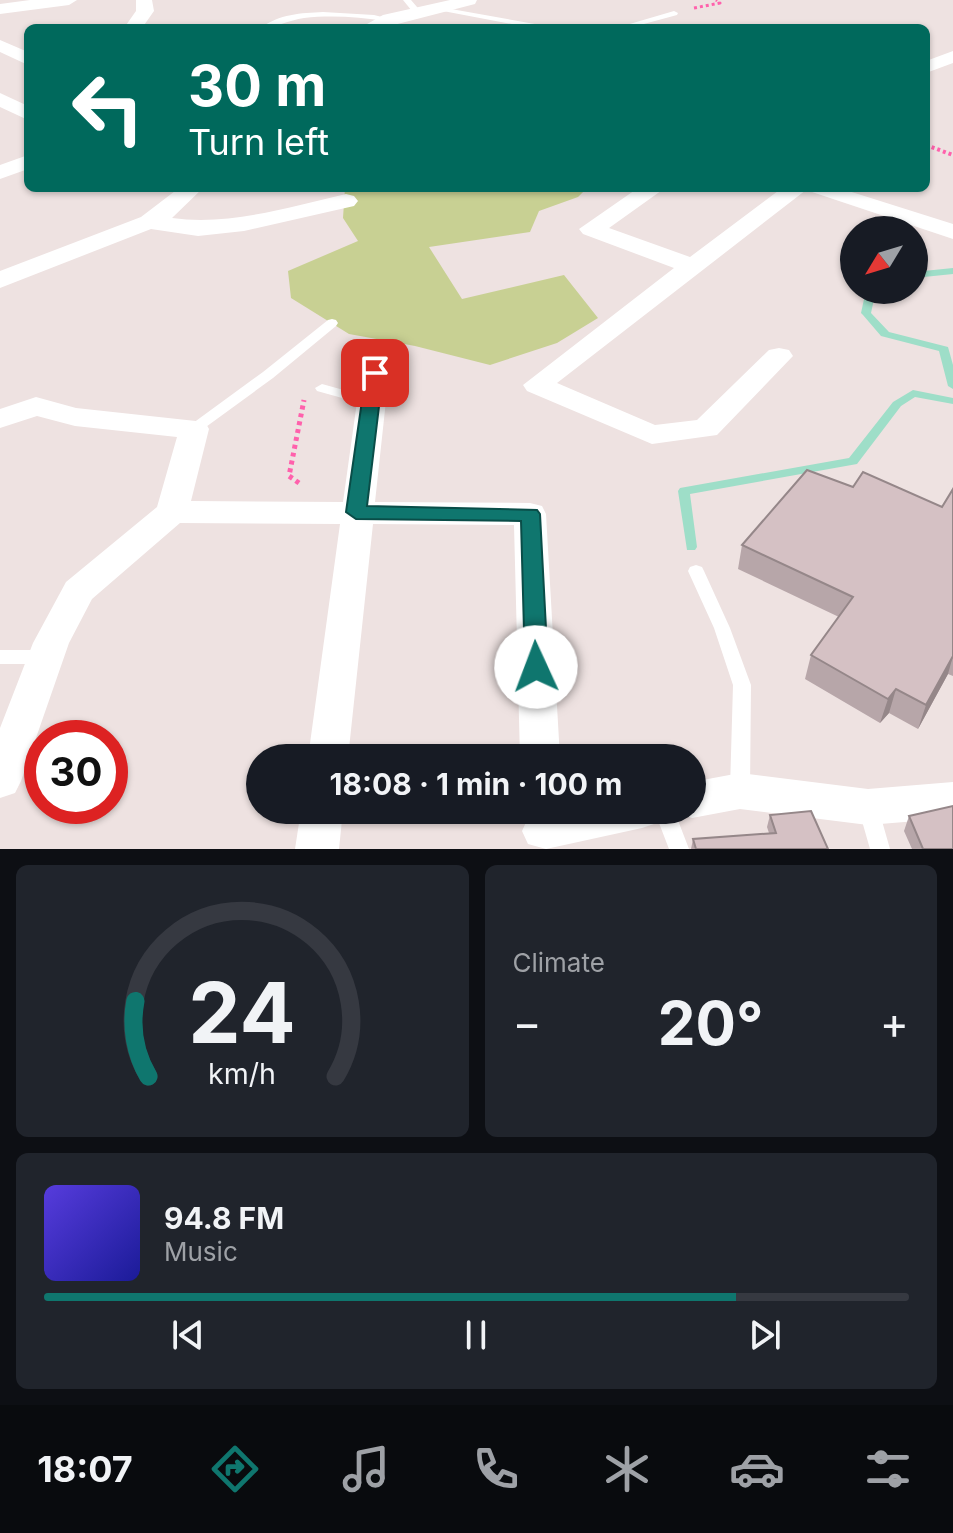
<!DOCTYPE html>
<meta charset="utf-8">
<style>
:root{--surface:#171b24;--page:#20242c;--text:#f1f3f6;--muted:#9ea1a6;--line:#363941;--accent:#0f766e}
body{margin:0;font-family:Inter,sans-serif;background:var(--page);color:var(--text);height:100vh;display:flex;flex-direction:column;font-size:30px;white-space:nowrap}
*{box-sizing:border-box;margin:0}
p{font-size:26px;color:var(--muted)}
.icon{flex:none;width:44px;height:44px;fill:none;stroke:currentColor;stroke-width:2;stroke-linecap:round;stroke-linejoin:round}
.map{position:relative;height:849px;overflow:hidden}
.details{display:flex;flex-direction:column;gap:16px;padding:16px;background:#0d0f14;flex:1}
.details>*{flex:none}
.banner{position:absolute;left:24px;top:24px;width:906px;height:168px;border-radius:12px;box-shadow:0 2px 6px #0004;background:#00695c;color:#fff;overflow:hidden}
.needle{width:52px;rotate:232deg}
.tools{position:absolute;left:840px;top:216px;display:grid;gap:16px}
.tools a{display:grid;place-items:center;width:88px;height:88px;border-radius:50%;background:var(--surface);box-shadow:0 2px 6px #0004;font-size:40px}
.speed{position:absolute;left:24px;top:720px;display:flex;gap:16px;font-size:40px;font-weight:700;text-align:center}
.speed>*{display:grid;place-content:center;width:104px;height:104px;border-radius:50%;background:var(--surface);box-shadow:0 2px 6px #0004;line-height:1}
.speed .limit{border:12px solid #d22;background:#fff;color:#111}
.pin{position:absolute;display:grid;place-items:center;width:68px;height:68px;color:#fff;margin:-34px;border-radius:16px;box-shadow:0 4px 12px #0006}
.me{position:absolute;width:88px;margin:-44px;rotate:358deg;stroke-linejoin:round;filter:drop-shadow(0 0 6px #0008)}
.turn{display:flex;align-items:center;gap:28px;height:168px;padding:0 32px;font-size:36px}
.turn .icon{width:104px;height:104px;stroke-width:2.5}
.turn b{display:block;font-size:56px;line-height:68px}
.big{font-size:60px;font-weight:700;line-height:1.1}
.details .widget{flex:1;display:flex;flex-direction:column;justify-content:center;gap:12px;min-width:0;padding:0 28px;border-radius:12px;background:var(--page)}
.details .dial{align-items:center;gap:0}
.dial svg{height:208px;overflow:visible;fill:none;stroke:var(--line);stroke-width:7;stroke-linecap:round;text-anchor:middle}
.dial text{fill:var(--text);stroke:none}
.song{display:flex;align-items:center;gap:24px}
.cover{width:96px;height:96px;border-radius:12px;background:linear-gradient(135deg,hsl(250 70% 55%),hsl(240 70% 35%))}
.played{height:8px;border-radius:4px;background:linear-gradient(90deg,var(--accent) 80%,var(--line) 80%)}
.keys{display:flex;justify-content:space-around;direction:ltr}
.heat{display:flex;justify-content:space-between;align-items:center;font-size:44px;direction:ltr}
.details .tiles{flex:1;display:grid;gap:16px;grid-template-columns:1fr 1fr}
.widget:last-child{grid-column:span 2}
.trip{position:absolute;left:246px;top:744px;width:460px;height:80px;border-radius:40px;background:var(--surface);box-shadow:0 2px 6px #0004;font-weight:700;line-height:80px;text-align:center}
.menu{display:flex;height:128px;justify-content:space-around;align-items:center;background:#090b0e;color:var(--muted)}
.menu .icon{width:56px;height:56px}
.menu .on{color:var(--accent)}
.menu b{font-size:36px;color:var(--text)}
.map>svg:first-child{display:block}
</style>
<div class="map">
<svg width="953" height="849" viewBox="0 0 953 849">
<rect width="100%" height="100%" fill="#eee2e1"/>
<path fill="#c8d093" d="M345 188H587L578 197 539 211 530 232 429 247 462 299 564 275 598 318 557 343 490 365 415 346 349 334 291 298 288 271 358 241 343 218Z"/>
<g fill="none" stroke-linecap="round" stroke-linejoin="round">
<path fill="#9edec8" fill-rule="evenodd" d="M953 268V274L914 278V272Z
M866 290H876L871 313 889 332 948 347 953 365V389L948 386 939 351 881 336 863 315 861 313Z
M913 390 953 398V404L915 397 901 406 857 464 690 494 697 547 695 550H687L678 491 680 488 849 458 893 402Z"/>
<path stroke="#ff61ac" stroke-width="3" stroke-dasharray="3 3" stroke-linecap="butt" d="M694 8 720 3 716 0"/>
<path stroke="#ff61ac" stroke-width="4" stroke-dasharray="3 3" stroke-linecap="butt" d="M926 145 953 155"/>
<path stroke="#ff61ac" stroke-width="5" stroke-dasharray="4 4" stroke-linecap="butt" d="M299 483 289 476 304 400"/>
<path fill="#fff" fill-rule="evenodd" d="M403 0H411L423 14 422 16H416Z
M440 7 546 26 550 28H533L443 11 439 9Z
M674 11 678 13 677 15 629 28H616Z
M323 12 374 15 390 19 386 21C359 17 331 15 304 18 289 20 275 28 261 28 279 14 301 13 323 12Z
M332 319 336 320 338 323 336 326 273 378 199 432H189L187 429 189 426 263 372 328 320Z
M322 384 376 399 378 402 371 406 317 391 315 388Z
M696 565 702 567 704 571 730 628 751 685 750 789 747 795 740 797 733 795 730 789 733 685 714 628 688 571 690 567Z
M0 650H43L49 652 52 657 49 662 43 664H0Z
M868 799 875 801 878 807 890 849H870L858 807 861 801Z
M654 810H674L689 849H669Z"/>
<path fill="#fff" fill-rule="evenodd" d="M30 0H77L69 5 0 14V4Z
M136 0H152L154 11 142 28H124L136 11Z
M450 0H477L475 4 382 28H360L383 15Z
M0 40 28 52V65L0 52Z
M953 51V63L926 73V61Z
M0 93 28 106V120L0 107Z
M28 155V169L0 179V165Z
M179 188H203L172 218C230 226 289 207 346 194L354 196 358 201 354 206 244 231 198 236 151 229 0 288V271L141 217Z
M638 188H665L609 228 690 257 782 188H839L953 224V239L806 190 557 383 655 425 697 420 769 350 779 348 789 350 793 356 717 435 652 444 527 391 523 385 674 268 583 234 579 229Z
M375 364 385 367 389 373 375 502 530 503 542 506 546 514 560 758H520L514 525 373 524 348 758H308L340 524 180 523 92 599 69 643 21 781 15 793 0 798V728L33 643 66 582 157 507 177 437 75 426 37 416 0 428V409L36 397 76 408 205 422 209 429 191 501 343 502 361 373 365 367Z
M740 773 868 789 953 782V818L868 825 740 809 692 818 677 813 676 810H692V782Z
M301 810H343L339 849H295Z
M555 810H663L657 823 642 828 546 849 528 844 522 831 528 818Z"/>
</g>
<path fill="#b7a6a9" d="M853 487 942 507 953 489V676L948 674 918 729 889 713 880 723 805 679 811 655 839 617 738 569 742 545Z
M770 815 828 849H691L693 839 769 833 767 827Z
M909 816 953 849H912L904 831Z"/>
<path fill="#958789" d="M953 656 948 674 918 729 926 705Z
M896 689 889 713 880 723 888 699Z"/>
<path fill="#d5c1c4" stroke="#958789" stroke-width="2" d="M807 470 853 487 863 472 942 507 953 489V656L926 705 896 689 888 699 811 655 853 597 742 545Z
M953 806V849H923L909 816Z
M811 811 828 849H696L693 839 776 833 770 815Z"/>
<path fill="#0f766e" stroke="#0a4d48" stroke-width="2" d="M375 368 383 373 367 506 537 510 540 514 548 667 544 673 536 675 528 673 525 667 521 521 356 519 346 512 366 373Z"/>
</svg>
<div class="tools">
<a><svg class="needle" viewBox="-14 -14 28 28"><path d="M0-13l5 13h-10z" fill="#e53935"/><path d="M0 13l5-13h-10z" fill="#9ea1a6"/></svg></a>
</div>
<div class="speed"><div class="limit">30</div></div>
<div class="pin" style="left:375px;top:373px;background:#d93025"><svg class="icon" aria-label="arrive" viewBox="0 0 24 24"><path d="M6 21V4h12l-3 4 3 4H6"/></svg></div>
<svg class="me" style="left:536px;top:667px" viewBox="-20 -20 40 40"><circle r="19" fill="#fff"/><path d="M0-13L10 11 0 6-10 11z" fill="#0f766e"/></svg>
<div class="trip">18:08 · 1 min · 100 m</div>
<div class="banner">
<div class="turn"><svg class="icon" aria-label="left" viewBox="0 0 24 24"><path d="M17 20v-9H6M10 6l-5 5 5 5"/></svg><div><b>30 m</b>Turn left</div></div>
</div>
</div>
<section class="details">
<div class="tiles">
<div class="widget dial"><svg viewBox="0 0 100 80">
<path d="M14 69A42 42 0 1 1 86 69"/>
<path d="M14 69A42 42 0 0 1 9 40" stroke="#0f766e"/>
<text x="50" y="56" font-size="32" font-weight="700">24</text>
<text x="50" y="72" font-size="11">km/h</text>
</svg></div>
<div class="widget"><p>Climate</p>
<div class="heat"><a>−</a><b class="big">20°</b><a>+</a></div>
</div>
<div class="widget">
<div class="song"><i class="cover"></i><div><b>94.8 FM</b><p>Music</p></div></div>
<div class="played"></div>
<div class="keys"><svg class="icon" aria-label="previous" viewBox="0 0 24 24"><path d="M18 5L8 12l10 7zM5 5v14"/></svg><svg class="icon" aria-label="pause" viewBox="0 0 24 24"><path d="M8 5v14M16 5v14"/></svg><svg class="icon" aria-label="next" viewBox="0 0 24 24"><path d="M6 5l10 7-10 7zM19 5v14"/></svg></div>
</div>
</div>
</section>
<nav class="menu">
<b>18:07</b>
<svg class="icon on" aria-label="directions" viewBox="0 0 24 24"><path d="M12 3l9 9-9 9-9-9zM9 14v-3h6M13 9l2 2-2 2"/></svg>
<svg class="icon" aria-label="music" viewBox="0 0 24 24"><path d="M9 18V5l10-2v13"/><circle cx="6" cy="18" r="3"/><circle cx="16" cy="16" r="3"/></svg>
<svg class="icon" aria-label="phone" viewBox="0 0 24 24"><path d="M5 4h4l2 5-3 2q2 4 5 5l2-3 5 2v4C11 20 4 13 5 4z"/></svg>
<svg class="icon" aria-label="climate" viewBox="0 0 24 24"><path d="M12 3v18M4 7l16 10M4 17L20 7"/></svg>
<svg class="icon" aria-label="car" viewBox="0 0 24 24"><path d="M5 17H2v-5l4-1 3-4h7l3 4 3 1v5h-3M9 17h6M6 11h13"/><circle cx="7" cy="17" r="2"/><circle cx="17" cy="17" r="2"/></svg>
<svg class="icon" aria-label="filters" viewBox="0 0 24 24"><path d="M4 7h16M4 17h16"/><circle cx="9" cy="7" r="2"/><circle cx="15" cy="17" r="2"/></svg>
</nav>
